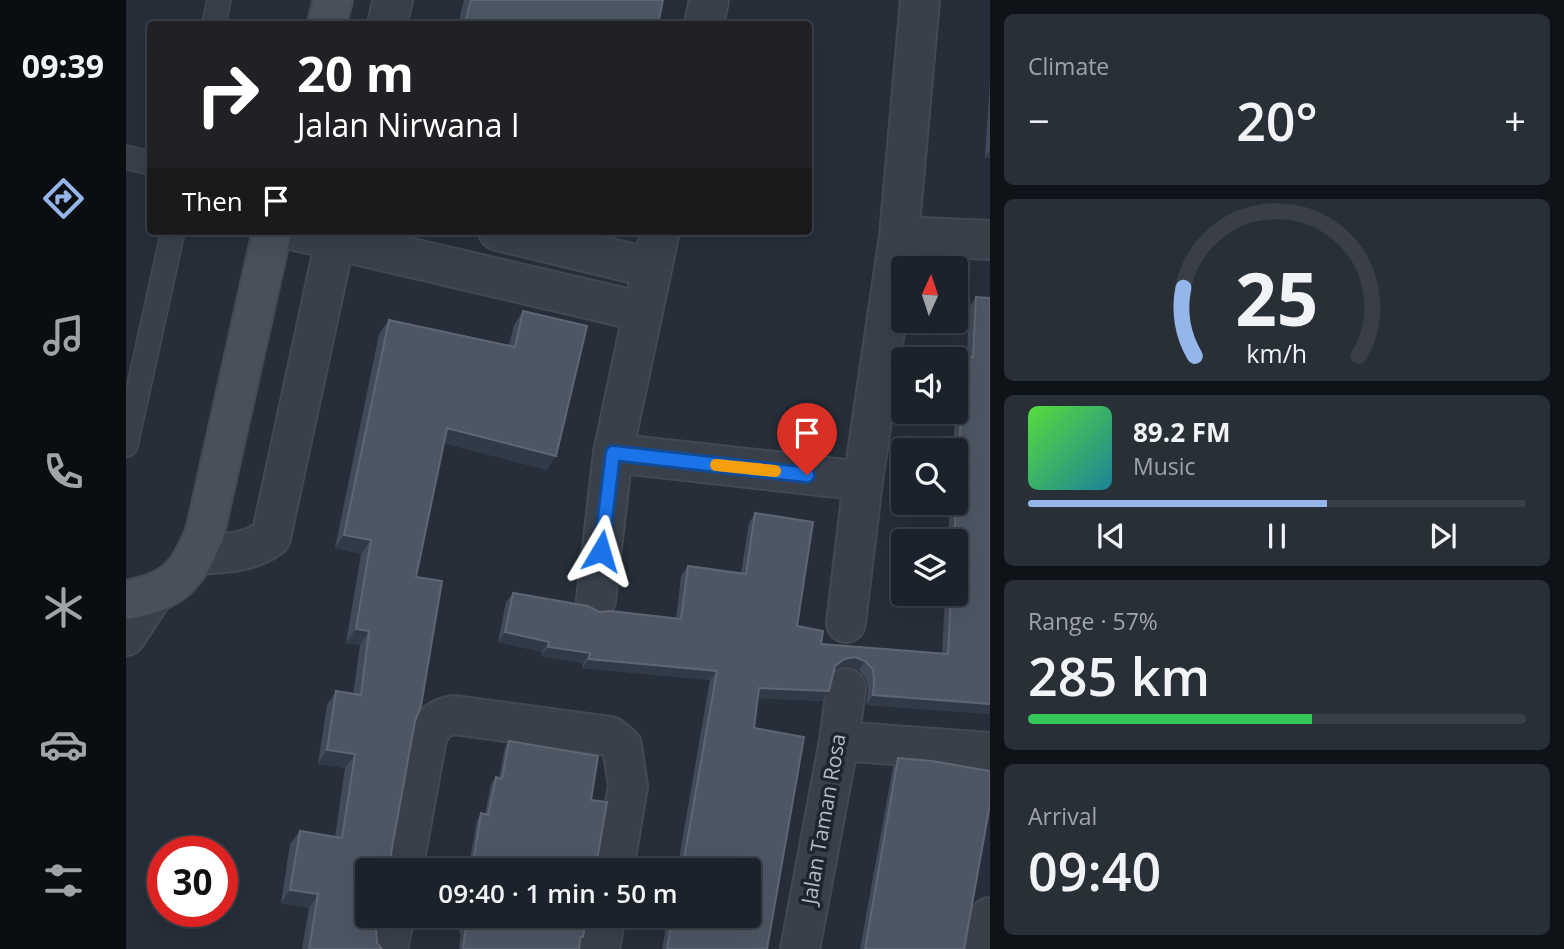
<!DOCTYPE html>
<meta charset="utf-8">
<style>
:root{--surface:#1c222b;--page:#292f37;--text:#f1f3f6;--muted:#a0a4a9;--line:#3a3f47;--accent:#94b6eb}
body{margin:0;font-family:"Open Sans",sans-serif;background:var(--page);color:var(--text);height:100vh;display:flex;flex-direction:column;font-size:26px;white-space:nowrap}
*{box-sizing:border-box;margin:0}
p{font-size:23px;color:var(--muted)}
.icon{flex:none;width:38px;height:38px;fill:none;stroke:currentColor;stroke-width:2;stroke-linecap:round;stroke-linejoin:round}
.map{position:relative;flex:1;overflow:hidden}
.side{display:flex;flex-direction:column;gap:14px;padding:14px;background:#0f1318;width:574px}
.side>*{flex:none}
.banner{position:absolute;left:21px;top:21px;width:665px;height:214px;border-radius:7px;box-shadow:0 7px 28px #0002,0 0 0 2px var(--line);background:#202124;color:#fff;overflow:hidden}
.needle{width:46px;rotate:3deg}
.fabs{position:absolute;left:765px;top:256px;display:grid;gap:14px}
.fabs a{display:grid;place-items:center;width:77px;height:77px;border-radius:7px;background:var(--surface);box-shadow:0 7px 28px #0002,0 0 0 2px var(--line);font-size:35px}
.speed{position:absolute;left:21px;top:836px;display:flex;gap:14px;font-size:35px;font-weight:700;text-align:center}
.speed>*{display:grid;place-content:center;width:91px;height:91px;border-radius:50%;background:var(--surface);box-shadow:0 7px 28px #0002,0 0 0 2px var(--line);line-height:1}
.speed .limit{border:10px solid #d22;background:#fff;color:#111}
.pin{position:absolute;display:grid;place-items:center;width:60px;height:60px;color:#fff;margin:-72px -30px;border-radius:50% 50% 50% 0;rotate:-45deg;box-shadow:0 0 7px #0007}
.pin .icon{rotate:45deg}
.me{position:absolute;width:77px;margin:-38px;rotate:7deg;stroke-linejoin:round;filter:drop-shadow(0 0 5px #0008)}
.turn{display:flex;align-items:center;gap:24px;height:147px;padding:0 35px;font-size:32px}
.turn .icon{width:91px;height:91px;stroke-width:2.5}
.turn b{display:block;font-size:49px;line-height:60px}
.then{display:flex;align-items:center;height:66px;padding:0 35px;background:#0003;gap:14px;font-size:26px}
.big{font-size:52px;font-weight:600;line-height:1.1}
.side .widget{flex:1;display:flex;flex-direction:column;justify-content:center;gap:10px;min-width:0;padding:0 24px;border-radius:10px;background:var(--page)}
.side .dial{align-items:center;gap:0}
.dial svg{height:182px;overflow:visible;fill:none;stroke:var(--line);stroke-width:7;stroke-linecap:round;text-anchor:middle}
.dial text{fill:var(--text);stroke:none}
.song{display:flex;align-items:center;gap:21px}
.cover{width:84px;height:84px;border-radius:10px;background:linear-gradient(135deg,hsl(110 70% 55%),hsl(190 70% 35%))}
.played{height:7px;border-radius:4px;background:linear-gradient(90deg,var(--accent) 60%,var(--line) 60%)}
.keys{display:flex;justify-content:space-around;direction:ltr}
.heat{display:flex;justify-content:space-between;align-items:center;font-size:38px;direction:ltr}
.charge{height:10px;border-radius:5px;background:linear-gradient(90deg,#34c759 57%,var(--line) 0)}
.trip{position:absolute;left:229px;top:858px;width:406px;height:70px;border-radius:7px;background:var(--surface);box-shadow:0 7px 28px #0002,0 0 0 2px var(--line);font-weight:600;line-height:70px;text-align:center}
main{display:flex;flex:1;min-height:0}
.menu{display:flex;flex-direction:column;width:126px;justify-content:space-around;align-items:center;background:#0b0e11;color:var(--muted)}
.menu .icon{width:49px;height:49px}
.menu .current{color:var(--accent)}
.menu b{font-size:32px;color:var(--text)}
.map>svg:first-child{display:block}
</style>
<main>
<nav class="menu">
<b>09:39</b>
<svg class="icon current" aria-label="directions" viewBox="0 0 24 24"><path d="M12 3l9 9-9 9-9-9zM9 14v-3h6M13 9l2 2-2 2"/></svg>
<svg class="icon" aria-label="music" viewBox="0 0 24 24"><path d="M9 18V5l10-2v13"/><circle cx="6" cy="18" r="3"/><circle cx="16" cy="16" r="3"/></svg>
<svg class="icon" aria-label="phone" viewBox="0 0 24 24"><path d="M5 4h4l2 5-3 2q2 4 5 5l2-3 5 2v4C11 20 4 13 5 4z"/></svg>
<svg class="icon" aria-label="climate" viewBox="0 0 24 24"><path d="M12 3v18M4 7l16 10M4 17L20 7"/></svg>
<svg class="icon" aria-label="car" viewBox="0 0 24 24"><path d="M5 17H2v-5l4-1 3-4h7l3 4 3 1v5h-3M9 17h6M6 11h13"/><circle cx="7" cy="17" r="2"/><circle cx="17" cy="17" r="2"/></svg>
<svg class="icon" aria-label="filters" viewBox="0 0 24 24"><path d="M4 7h16M4 17h16"/><circle cx="9" cy="7" r="2"/><circle cx="15" cy="17" r="2"/></svg>
</nav>
<div class="map">
<svg width="864" height="949" viewBox="0 0 864 949">
<rect width="100%" height="100%" fill="#262e39"/>
<g fill="none" stroke-linecap="round" stroke-linejoin="round">
<g stroke="#424953" stroke-width="26">
<path id="lane" d="M88 24 93 0
M0 157 24 163
M0 445 47 231"/>
</g>
<g stroke="#424953" stroke-width="42">
<path id="street" d="M261 24 267 0
M578 24 583 0
M170 231 517 312
M372 231 526 268
M773 236 864 240
M487 453 737 481
M70 555C98 553 122 554 145 537L211 231
M470 600 487 453 534 231
M720 623 737 481 773 236 794 0
M0 636 26 596
M713 741 864 752
M277 870 301 738C307 723 312 718 328 715L484 736 496 746 502 786 488 870
M262 949 269 915
M474 949 480 915
M674 949 713 741 720 688
M859 949 864 917"/>
</g>
<g stroke="#424953" stroke-width="42">
<path id="secondary" d="M201 24 207 0
M0 600C47 592 62 576 79 532L146 231"/>
</g>
<use href="#lane" stroke="#39404a" stroke-width="23"/>
<use href="#street" stroke="#39404a" stroke-width="38"/>
<use href="#secondary" stroke="#48505c" stroke-width="38"/>
</g>
<path fill="#414a58" d="M338 0H537L532 24H332Z
M864 80V158H859Z
M850 297 864 714 740 705 742 690 740 679 733 670 722 666 711 668 708 671 696 701 632 698 628 728 641 949H536L542 915H623V870H551L584 680 456 668 457 663 415 656 416 652 372 642 380 602 387 593 473 612 550 619 555 576 562 566 615 573 623 523 629 513 671 626 695 644 816 654 819 593H830V541H822L824 502H830V450H827L832 366 838 357H841L843 307Z
M397 311 421 470 318 443 290 577 289 721 242 870 251 943 256 949H176L183 908 155 903 164 844 174 831 209 837 219 768 192 764 201 705 210 691 227 694 234 645 220 643 235 554 209 548 253 334 263 320 383 345 388 325Z
M383 741 465 800 471 870H342L351 820 355 813 359 814 365 784 370 777 373 778 379 747Z
M772 758 838 949H734L767 767Z
M335 915H461L457 937 453 943V949H333L335 933H333Z"/>
<path fill="#313a47" d="M864 150V158H859Z
M321 428 430 456 421 470 312 441Z
M218 535 245 540 235 554 209 548Z
M230 629 243 631 234 645 220 643Z
M379 632 423 642 416 652 372 642Z
M422 647 464 653 457 663 415 656Z
M729 657 739 661 733 670 722 666 711 668 702 675 709 666 718 659Z
M463 659 591 671 584 680 456 668Z
M633 688 703 691 696 701 626 698Z
M747 695 864 704V714L740 705Z
M201 750 229 754 219 768 192 764Z
M164 890 192 894 183 908 155 903Z"/>
<path fill="#4d5764" stroke="#5e6673" stroke-width="2" d="M345 0H537L532 24H339Z
M850 297 864 298V704L747 695 748 681 747 669 739 661 729 657 718 659 709 666 703 691 633 688 628 728 678 737 641 949H541L547 915H623V870H556L591 671 463 659 464 653 422 647 423 642 379 632 387 593 462 606 473 612 485 611 555 619 562 566 620 574 629 513 687 522 671 626 697 631 695 644 822 654 825 593H830V541H828L831 491H830V455H833L838 357H847Z
M397 311 461 326 430 456 321 428 290 577 316 581 295 706 289 721 265 853 266 863 269 870H242V915H253L250 931 251 943 256 949H183L192 894 164 890 174 831 216 838 229 754 201 750 210 691 235 695 243 631 230 629 245 540 218 535 263 320 389 347Z
M383 741 472 756 465 800 481 802 471 860V870H346L355 813 362 815 370 777 376 779Z
M772 758 806 761 864 771V804L838 949H739Z
M339 915H461L457 937H454L453 949H337L340 927H338Z"/>
<g fill="none" stroke-linecap="round" stroke-linejoin="round">
<g stroke="#114b97" stroke-width="18">
<path id="route" d="M475 551 487 453 681 475"/>
</g>
<use href="#route" stroke="#1a73e8" stroke-width="12"/>
<path stroke="#f59e0b" stroke-width="12" d="M590 465 649 471"/>
</g>
<g text-anchor="middle" stroke-width="7" stroke-linejoin="round" paint-order="stroke">
<g font-size="21" fill="#b5bbc5" stroke="#1e252f">
<text transform="translate(698 819) rotate(-80)" y="7">Jalan Taman Rosa</text>
</g>
</g>
</svg>
<div class="fabs">
<a><svg class="needle" viewBox="-14 -14 28 28"><path d="M0-13l5 13h-10z" fill="#e53935"/><path d="M0 13l5-13h-10z" fill="#a0a4a9"/></svg></a>
<a><svg class="icon" aria-label="sound" viewBox="0 0 24 24"><path d="M4 9h4l5-4v14l-5-4H4zM17 9q2 3 0 6"/></svg></a>
<a><svg class="icon" aria-label="search" viewBox="0 0 24 24"><circle cx="10" cy="10" r="6"/><path d="M15 15l6 6"/></svg></a>
<a><svg class="icon" aria-label="layers" viewBox="0 0 24 24"><path d="M12 4l9 5-9 5-9-5zM3 14l9 5 9-5"/></svg></a>
</div>
<div class="speed"><div class="limit">30</div></div>
<div class="pin" style="left:681px;top:475px;background:#d93025"><svg class="icon" aria-label="arrive" viewBox="0 0 24 24"><path d="M6 21V4h12l-3 4 3 4H6"/></svg></div>
<svg class="me" style="left:475px;top:551px" viewBox="-20 -20 40 40"><path d="M0-17L14 15 0 8-14 15z" fill="#1a73e8" stroke="#fff" stroke-width="4"/></svg>
<div class="trip">09:40 · 1 min · 50 m</div>
<div class="banner">
<div class="turn"><svg class="icon" aria-label="right" viewBox="0 0 24 24"><path d="M7 20v-9h11M14 6l5 5-5 5"/></svg><div><b>20 m</b>Jalan Nirwana I</div></div>
<div class="then">Then<svg class="icon" aria-label="arrive" viewBox="0 0 24 24"><path d="M6 21V4h12l-3 4 3 4H6"/></svg></div>
</div>
</div>
<section class="side">
<div class="widget"><p>Climate</p>
<div class="heat"><a>−</a><b class="big">20°</b><a>+</a></div>
</div>
<div class="widget dial"><svg viewBox="0 0 100 80">
<path d="M14 69A42 42 0 1 1 86 69"/>
<path d="M14 69A42 42 0 0 1 9 39" stroke="#94b6eb"/>
<text x="50" y="56" font-size="32" font-weight="700">25</text>
<text x="50" y="72" font-size="11">km/h</text>
</svg></div>
<div class="widget">
<div class="song"><i class="cover"></i><div><b>89.2 FM</b><p>Music</p></div></div>
<div class="played"></div>
<div class="keys"><svg class="icon" aria-label="previous" viewBox="0 0 24 24"><path d="M18 5L8 12l10 7zM5 5v14"/></svg><svg class="icon" aria-label="pause" viewBox="0 0 24 24"><path d="M8 5v14M16 5v14"/></svg><svg class="icon" aria-label="next" viewBox="0 0 24 24"><path d="M6 5l10 7-10 7zM19 5v14"/></svg></div>
</div>
<div class="widget"><p>Range · 57%</p><b class="big">285 km</b><div class="charge"></div></div>
<div class="widget"><p>Arrival</p><b class="big">09:40</b></div>
</section>
</main>
